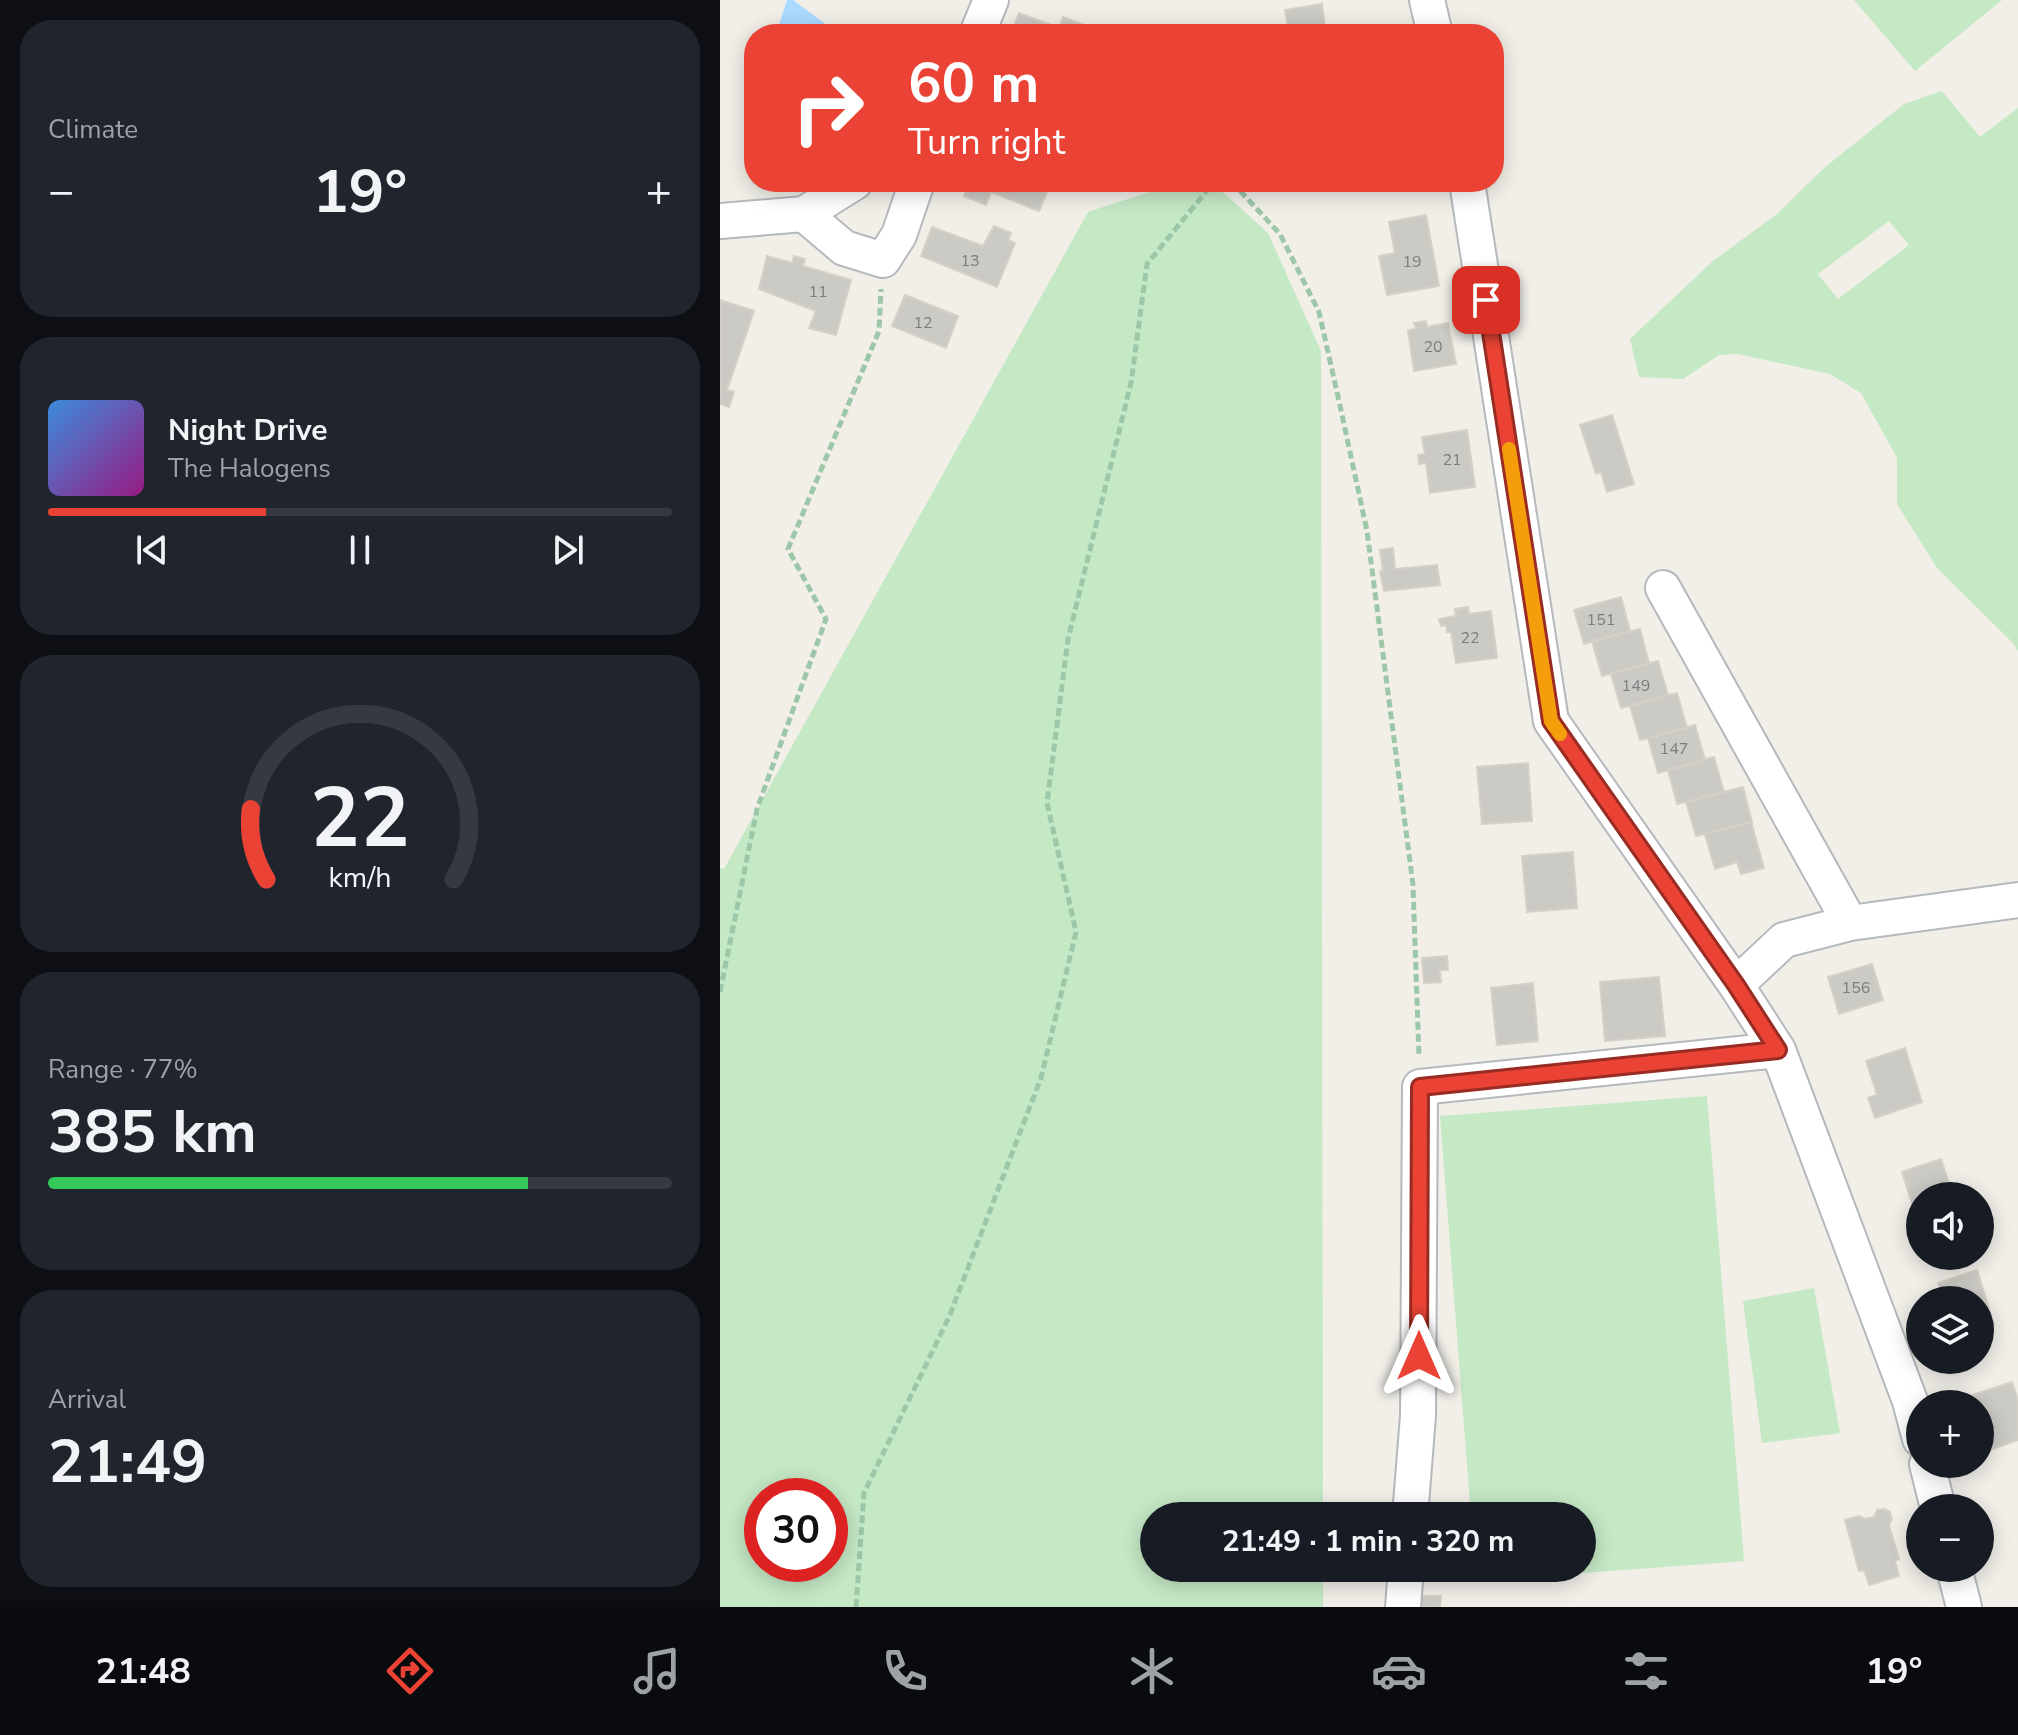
<!DOCTYPE html>
<meta charset="utf-8">
<style>
:root{--surface:#171b24;--page:#20242c;--text:#f1f3f6;--muted:#9ea1a6;--line:#363941;--accent:#ea4335}
body{margin:0;font-family:"Nunito Sans",sans-serif;background:var(--page);color:var(--text);height:100vh;display:flex;flex-direction:column;font-size:30px;white-space:nowrap}
*{box-sizing:border-box;margin:0}
p{font-size:26px;color:var(--muted)}
.icon{flex:none;width:44px;height:44px;fill:none;stroke:currentColor;stroke-width:2;stroke-linecap:round;stroke-linejoin:round}
.map{position:relative;flex:1;overflow:hidden}
.drawer{display:flex;flex-direction:column;gap:20px;padding:20px;background:#0d0f14;width:720px}
.drawer>*{flex:none}
.banner{position:absolute;left:24px;top:24px;width:760px;height:168px;border-radius:32px;box-shadow:0 4px 20px #0003;background:#ea4335;color:#fff;overflow:hidden}
.tools{position:absolute;left:1186px;top:1182px;display:grid;gap:16px}
.tools a{display:grid;place-items:center;width:88px;height:88px;border-radius:50%;background:var(--surface);box-shadow:0 4px 20px #0003;font-size:40px}
.speed{position:absolute;left:24px;top:1478px;display:flex;gap:16px;font-size:40px;font-weight:700;text-align:center}
.speed>*{display:grid;place-content:center;width:104px;height:104px;border-radius:50%;background:var(--surface);box-shadow:0 4px 20px #0003;line-height:1}
.speed .limit{border:12px solid #d22;background:#fff;color:#111}
.pin{position:absolute;display:grid;place-items:center;width:68px;height:68px;color:#fff;margin:-34px;border-radius:16px;box-shadow:0 4px 12px #0006}
.me{position:absolute;width:88px;margin:-44px;rotate:0deg;stroke-linejoin:round;filter:drop-shadow(0 0 6px #0008)}
.turn{display:flex;align-items:center;gap:28px;height:168px;padding:0 32px;font-size:36px}
.turn .icon{width:104px;height:104px;stroke-width:2.5}
.turn b{display:block;font-size:56px;line-height:68px}
.big{font-size:60px;font-weight:700;line-height:1.1}
.drawer .tile{flex:1;display:flex;flex-direction:column;justify-content:center;gap:12px;min-width:0;padding:0 28px;border-radius:32px;background:var(--page)}
.drawer .dial{align-items:center;gap:0}
.dial svg{height:208px;overflow:visible;fill:none;stroke:var(--line);stroke-width:7;stroke-linecap:round;text-anchor:middle}
.dial text{fill:var(--text);stroke:none}
.song{display:flex;align-items:center;gap:24px}
.cover{width:96px;height:96px;border-radius:12px;background:linear-gradient(135deg,hsl(210 70% 55%),hsl(310 70% 35%))}
.played{height:8px;border-radius:4px;background:linear-gradient(90deg,var(--accent) 35%,var(--line) 35%)}
.keys{display:flex;justify-content:space-around;direction:ltr}
.heat{display:flex;justify-content:space-between;align-items:center;font-size:44px;direction:ltr}
.charge{height:12px;border-radius:6px;background:linear-gradient(90deg,#34c759 77%,var(--line) 0)}
.trip{position:absolute;left:420px;top:1502px;width:456px;height:80px;border-radius:40px;background:var(--surface);box-shadow:0 4px 20px #0003;font-weight:700;line-height:80px;text-align:center}
.dock{display:flex;height:128px;justify-content:space-around;align-items:center;background:#090b0e;color:var(--muted)}
.dock .icon{width:56px;height:56px}
.dock .active{color:var(--accent)}
.dock b{font-size:36px;color:var(--text)}
main{display:flex;flex:1;min-height:0}
.map>svg:first-child{display:block}
</style>
<main>
<section class="drawer">
<div class="tile"><p>Climate</p>
<div class="heat"><a>−</a><b class="big">19°</b><a>+</a></div>
</div>
<div class="tile">
<div class="song"><i class="cover"></i><div><b>Night Drive</b><p>The Halogens</p></div></div>
<div class="played"></div>
<div class="keys"><svg class="icon" aria-label="previous" viewBox="0 0 24 24"><path d="M18 5L8 12l10 7zM5 5v14"/></svg><svg class="icon" aria-label="pause" viewBox="0 0 24 24"><path d="M8 5v14M16 5v14"/></svg><svg class="icon" aria-label="next" viewBox="0 0 24 24"><path d="M6 5l10 7-10 7zM19 5v14"/></svg></div>
</div>
<div class="tile dial"><svg viewBox="0 0 100 80">
<path d="M14 69A42 42 0 1 1 86 69"/>
<path d="M14 69A42 42 0 0 1 8 42" stroke="#ea4335"/>
<text x="50" y="56" font-size="32" font-weight="700">22</text>
<text x="50" y="72" font-size="11">km/h</text>
</svg></div>
<div class="tile"><p>Range · 77%</p><b class="big">385 km</b><div class="charge"></div></div>
<div class="tile"><p>Arrival</p><b class="big">21:49</b></div>
</section>
<div class="map">
<svg width="1298" height="1607" viewBox="0 0 1298 1607">
<rect width="100%" height="100%" fill="#f1efe8"/>
<path fill="#c5e8c5" fill-rule="evenodd" d="M1134 0H1282L1195 71Z
M1222 91 1260 137 1298 108V651L1293 643 1217 568 1177 504V458L1141 393 1110 374 1018 354 999 355 963 379 919 377 910 339 993 261 1057 214 1104 168 1184 104ZM1169 221 1189 245 1118 299 1098 274Z
M460 182H492L548 233 601 351 603 1516H434V1568H603V1607H0V868L4 869 368 212ZM42 1496H110V1564H42Z
M987 1096 1024 1561 756 1581 755 1568H862V1516H751L720 1116Z
M1094 1288 1120 1433 1042 1443 1023 1301Z"/>
<path fill="#aadaff" d="M67 0H73L119 34H56Z"/>
<path fill="#cccac5" stroke="#d6d1c6" stroke-width="2" d="M602 4 606 34H569L565 10Z
M299 13 339 28 343 17 365 25 362 34H291Z
M245 182H318L329 187 319 211 271 192 266 205 244 196 249 183Z
M706 215 719 286 667 295 659 256 675 253 669 222Z
M274 226 291 233 288 240 295 243 277 287 201 256 212 227 263 246Z
M47 256 72 263 74 256 85 259 83 266 131 280 116 335 89 328 96 311 39 289Z
M185 295 238 316 226 348 172 326Z
M0 300 34 311 7 390 14 392 9 407 0 404Z
M706 321 707 327 728 323 736 364 694 371 688 330 696 329 694 323Z
M892 415 914 484 887 492 881 472 876 474 860 425Z
M747 430 755 487 710 493 706 463 699 464 698 455 705 454 702 437Z
M673 548 675 569 717 565 720 585 664 591 660 571H663L660 550Z
M901 597 910 631 864 644 854 610Z
M748 607 749 614 771 611 777 658 736 663 731 632H727L726 625 721 626 719 619 736 616 735 609Z
M920 629 929 663 882 676 872 641Z
M938 661 948 695 901 708 891 674Z
M957 693 967 728 920 740 910 706Z
M975 725 985 760 938 773 928 738Z
M994 757 1004 792 957 804 948 770Z
M808 763 812 821 762 824 757 767Z
M1023 787 1032 822 976 836 966 802Z
M1031 822 1044 868 1021 874 1017 862 995 869 985 834Z
M853 852 857 908 807 912 802 856Z
M727 956 728 970H720L721 982 704 983 702 958Z
M1152 964 1163 1000 1119 1014 1108 977Z
M939 977 945 1036 885 1041 880 982Z
M813 983 818 1041 777 1045 771 988Z
M1185 1048 1202 1102 1155 1118 1148 1098 1157 1095 1146 1061Z
M1221 1159 1233 1196H1200L1199 1226 1182 1172Z
M1257 1270 1274 1325 1260 1329V1300H1223L1218 1283Z
M1292 1382 1298 1400V1440L1264 1452 1260 1437V1404H1256L1253 1395Z
M1164 1509 1170 1512 1172 1519 1169 1525 1179 1559 1175 1561 1179 1576 1149 1585 1144 1570 1139 1571 1125 1520 1139 1516 1145 1519 1154 1517 1157 1510Z
M696 1596H721L720 1607H696Z"/>
<g fill="none" stroke-linecap="round" stroke-linejoin="round">
<g stroke="#b5b8bc" stroke-width="38">
<path id="street" d="M707 0 715 34
M257 34 271 0
M747 182 831 721 1016 985 1058 1050 1190 1401 1200 1439
M84 214 124 248 163 260 179 235 197 182
M0 221 84 214 135 182
M943 588 1130 923
M1016 985 1064 940 1130 923 1298 900
M1207 1464 1218 1508
M690 1516 698 1416 700 1087 1058 1050
M1234 1568 1244 1607
M683 1607 686 1568"/>
</g>
<path stroke="#9cc7a9" stroke-width="5" stroke-dasharray="8 4" stroke-linecap="butt" d="M512 182 560 234 599 312 619 401 647 531 693 885 699 1057
M0 992 37 809 106 619 68 549 159 331 161 289
M136 1607 144 1493 229 1317 321 1078 356 932 327 803 348 639 411 383 427 264 494 182"/>
<use href="#street" stroke="#fff" stroke-width="34"/>
</g>
<g fill="none" stroke-linecap="round" stroke-linejoin="round">
<g stroke="#982c22" stroke-width="20">
<path id="route" d="M699 1356 700 1087 1058 1050 1016 985 831 721 766 300"/>
</g>
<use href="#route" stroke="#ea4335" stroke-width="14"/>
<path stroke="#f59e0b" stroke-width="14" d="M789 449 831 721 840 734"/>
</g>
<g text-anchor="middle" stroke-width="8" stroke-linejoin="round" paint-order="stroke">
<g font-size="16" fill="#7a7d7f">
<text x="250" y="266">13</text>
<text x="692" y="267">19</text>
<text x="98" y="297">11</text>
<text x="203" y="328">12</text>
<text x="713" y="352">20</text>
<text x="732" y="465">21</text>
<text x="881" y="625">151</text>
<text x="750" y="643">22</text>
<text x="916" y="691">149</text>
<text x="954" y="754">147</text>
<text x="1136" y="993">156</text>
</g>
</g>
</svg>
<div class="tools">
<a><svg class="icon" aria-label="sound" viewBox="0 0 24 24"><path d="M4 9h4l5-4v14l-5-4H4zM17 9q2 3 0 6"/></svg></a>
<a><svg class="icon" aria-label="layers" viewBox="0 0 24 24"><path d="M12 4l9 5-9 5-9-5zM3 14l9 5 9-5"/></svg></a>
<a>+</a>
<a>−</a>
</div>
<div class="speed"><div class="limit">30</div></div>
<div class="pin" style="left:766px;top:300px;background:#d93025"><svg class="icon" aria-label="arrive" viewBox="0 0 24 24"><path d="M6 21V4h12l-3 4 3 4H6"/></svg></div>
<svg class="me" style="left:699px;top:1356px" viewBox="-20 -20 40 40"><path d="M0-17L14 15 0 8-14 15z" fill="#ea4335" stroke="#fff" stroke-width="4"/></svg>
<div class="trip">21:49 · 1 min · 320 m</div>
<div class="banner">
<div class="turn"><svg class="icon" aria-label="right" viewBox="0 0 24 24"><path d="M7 20v-9h11M14 6l5 5-5 5"/></svg><div><b>60 m</b>Turn right</div></div>
</div>
</div>
</main>
<nav class="dock">
<b>21:48</b>
<svg class="icon active" aria-label="directions" viewBox="0 0 24 24"><path d="M12 3l9 9-9 9-9-9zM9 14v-3h6M13 9l2 2-2 2"/></svg>
<svg class="icon" aria-label="music" viewBox="0 0 24 24"><path d="M9 18V5l10-2v13"/><circle cx="6" cy="18" r="3"/><circle cx="16" cy="16" r="3"/></svg>
<svg class="icon" aria-label="phone" viewBox="0 0 24 24"><path d="M5 4h4l2 5-3 2q2 4 5 5l2-3 5 2v4C11 20 4 13 5 4z"/></svg>
<svg class="icon" aria-label="climate" viewBox="0 0 24 24"><path d="M12 3v18M4 7l16 10M4 17L20 7"/></svg>
<svg class="icon" aria-label="car" viewBox="0 0 24 24"><path d="M5 17H2v-5l4-1 3-4h7l3 4 3 1v5h-3M9 17h6M6 11h13"/><circle cx="7" cy="17" r="2"/><circle cx="17" cy="17" r="2"/></svg>
<svg class="icon" aria-label="filters" viewBox="0 0 24 24"><path d="M4 7h16M4 17h16"/><circle cx="9" cy="7" r="2"/><circle cx="15" cy="17" r="2"/></svg>
<b>19°</b>
</nav>
